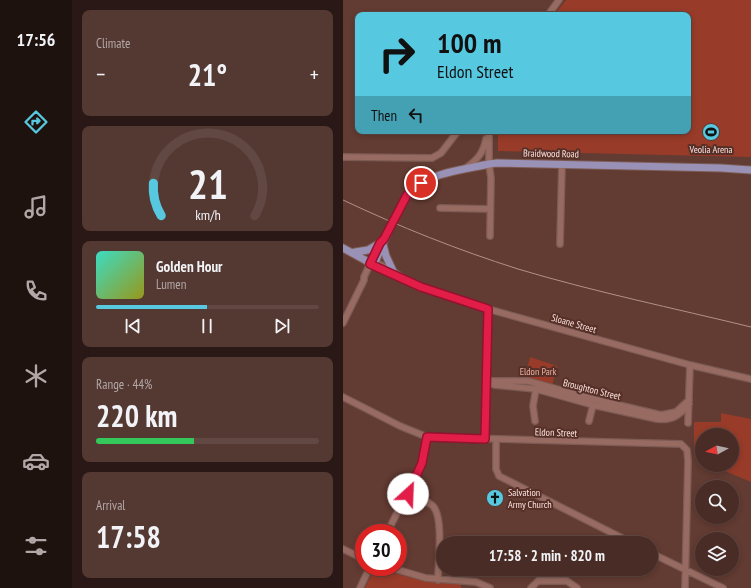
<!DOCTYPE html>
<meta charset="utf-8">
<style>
:root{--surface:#4a2c26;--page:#543832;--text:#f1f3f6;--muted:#b2a7a7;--line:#614843;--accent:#56c9e0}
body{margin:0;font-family:"PT Sans Narrow",sans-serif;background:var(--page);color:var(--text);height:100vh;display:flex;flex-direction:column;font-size:15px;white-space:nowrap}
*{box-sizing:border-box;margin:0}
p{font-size:13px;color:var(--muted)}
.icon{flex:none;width:22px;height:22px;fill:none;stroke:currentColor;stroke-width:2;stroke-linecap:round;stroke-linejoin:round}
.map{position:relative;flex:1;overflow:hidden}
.details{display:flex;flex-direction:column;gap:10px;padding:10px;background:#291815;width:271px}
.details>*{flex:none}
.banner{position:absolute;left:12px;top:12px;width:336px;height:122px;border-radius:8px;box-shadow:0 2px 6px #0003,0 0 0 1px var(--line);background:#56c9e0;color:#111;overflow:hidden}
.needle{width:26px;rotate:262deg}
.tools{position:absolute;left:352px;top:428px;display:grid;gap:8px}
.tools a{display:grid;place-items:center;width:44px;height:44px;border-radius:50%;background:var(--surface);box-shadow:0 2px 6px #0003,0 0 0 1px var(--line);font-size:20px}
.speed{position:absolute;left:12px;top:524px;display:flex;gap:8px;font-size:20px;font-weight:700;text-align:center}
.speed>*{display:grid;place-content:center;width:52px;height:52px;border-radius:50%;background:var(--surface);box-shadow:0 2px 6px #0003,0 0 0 1px var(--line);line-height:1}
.speed .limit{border:6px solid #d22;background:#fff;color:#111}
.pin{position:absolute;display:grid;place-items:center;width:34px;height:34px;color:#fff;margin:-17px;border:2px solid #fff;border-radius:50%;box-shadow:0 1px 4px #0007}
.me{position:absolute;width:44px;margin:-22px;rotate:25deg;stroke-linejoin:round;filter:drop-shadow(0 0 3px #0008)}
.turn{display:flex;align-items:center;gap:14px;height:84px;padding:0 16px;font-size:18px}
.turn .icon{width:52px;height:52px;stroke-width:2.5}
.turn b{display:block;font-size:28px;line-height:34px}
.then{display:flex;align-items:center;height:38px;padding:0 16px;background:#0003;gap:8px;font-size:15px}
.big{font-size:30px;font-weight:600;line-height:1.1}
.details .widget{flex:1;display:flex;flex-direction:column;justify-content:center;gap:6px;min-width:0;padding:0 14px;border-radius:8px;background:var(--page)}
.details .dial{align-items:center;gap:0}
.dial svg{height:104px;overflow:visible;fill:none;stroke:var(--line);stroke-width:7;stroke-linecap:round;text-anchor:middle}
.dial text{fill:var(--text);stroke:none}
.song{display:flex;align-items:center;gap:12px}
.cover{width:48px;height:48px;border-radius:6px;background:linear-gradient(135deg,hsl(170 70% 55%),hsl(60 70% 35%))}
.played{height:4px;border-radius:2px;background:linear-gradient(90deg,var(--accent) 50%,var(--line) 50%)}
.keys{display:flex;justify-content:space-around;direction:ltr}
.heat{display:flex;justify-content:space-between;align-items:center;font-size:22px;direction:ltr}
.charge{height:6px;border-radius:3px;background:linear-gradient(90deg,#34c759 44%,var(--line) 0)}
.trip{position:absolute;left:93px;top:536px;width:222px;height:40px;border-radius:20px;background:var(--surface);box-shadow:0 2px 6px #0003,0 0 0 1px var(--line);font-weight:600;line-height:40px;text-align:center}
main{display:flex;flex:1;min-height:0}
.menu{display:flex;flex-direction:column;width:72px;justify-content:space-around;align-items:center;background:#1e120f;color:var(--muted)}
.menu .icon{width:28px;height:28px}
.menu .current{color:var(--accent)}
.menu b{font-size:18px;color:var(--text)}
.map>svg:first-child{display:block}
</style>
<main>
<nav class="menu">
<b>17:56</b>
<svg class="icon current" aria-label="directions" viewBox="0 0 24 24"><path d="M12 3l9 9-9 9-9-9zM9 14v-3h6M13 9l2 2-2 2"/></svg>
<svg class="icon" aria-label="music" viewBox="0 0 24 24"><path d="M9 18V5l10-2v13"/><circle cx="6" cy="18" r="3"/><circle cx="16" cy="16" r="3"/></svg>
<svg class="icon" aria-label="phone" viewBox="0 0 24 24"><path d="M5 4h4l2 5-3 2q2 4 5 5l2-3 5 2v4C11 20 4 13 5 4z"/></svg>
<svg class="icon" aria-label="climate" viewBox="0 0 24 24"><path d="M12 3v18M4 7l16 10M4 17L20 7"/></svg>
<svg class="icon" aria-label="car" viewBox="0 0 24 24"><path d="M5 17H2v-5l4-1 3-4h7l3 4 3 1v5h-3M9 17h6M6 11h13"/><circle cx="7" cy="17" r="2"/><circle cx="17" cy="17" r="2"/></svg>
<svg class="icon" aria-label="filters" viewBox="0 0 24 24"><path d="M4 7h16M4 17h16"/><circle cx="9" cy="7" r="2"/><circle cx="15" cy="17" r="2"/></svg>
</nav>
<section class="details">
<div class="widget"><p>Climate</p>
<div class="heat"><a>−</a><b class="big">21°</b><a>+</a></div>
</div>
<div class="widget dial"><svg viewBox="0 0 100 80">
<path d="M14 69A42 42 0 1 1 86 69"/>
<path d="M14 69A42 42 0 0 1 8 44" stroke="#56c9e0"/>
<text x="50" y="56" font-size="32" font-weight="700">21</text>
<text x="50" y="72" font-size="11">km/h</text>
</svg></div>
<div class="widget">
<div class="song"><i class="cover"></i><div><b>Golden Hour</b><p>Lumen</p></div></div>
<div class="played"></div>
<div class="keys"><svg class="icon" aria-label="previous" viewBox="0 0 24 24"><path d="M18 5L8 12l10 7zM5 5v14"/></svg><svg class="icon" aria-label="pause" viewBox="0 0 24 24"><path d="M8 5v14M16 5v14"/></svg><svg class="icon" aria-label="next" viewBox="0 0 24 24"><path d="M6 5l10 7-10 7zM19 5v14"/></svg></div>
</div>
<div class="widget"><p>Range · 44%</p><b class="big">220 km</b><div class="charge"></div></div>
<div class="widget"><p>Arrival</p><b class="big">17:58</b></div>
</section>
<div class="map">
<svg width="408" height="588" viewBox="0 0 408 588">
<rect width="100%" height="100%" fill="#623b32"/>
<path fill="#983b29" d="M223 0H408V157L155 151V131H345V15H211Z
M187 357 214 366 209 386 181 380Z
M378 413 408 419V482L370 466V465H389V435H359V449H351V422H378Z
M34 569 85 582 118 583V588H22L30 572Z"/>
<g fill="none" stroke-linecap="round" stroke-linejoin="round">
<g stroke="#7c5b54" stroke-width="8">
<path id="minor" d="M205 15 216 0
M146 131V164L148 178 147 236
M0 157 89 158 98 153 115 131
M124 167C135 159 140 153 143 139
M97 208 147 209
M217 244 219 164
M32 262 50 271 58 277 78 287 145 309 347 365 408 379
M0 323 21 280V277L27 264
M144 383 148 381H185L250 399 318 415 333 412 346 400
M145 383 152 385 193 389 250 405 314 419C329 421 337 415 346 404
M0 397 57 426 84 437 338 444 344 450 345 461 342 588
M192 421 190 406 193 389
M246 421 250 405
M345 423 347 365
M142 439 145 309
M153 439V469L156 476 289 543
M65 494C73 497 83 500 90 506 101 518 95 563 95 580
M44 533 79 463 84 437
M0 549 21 559
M308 553 380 588
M45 567 83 578 133 582 147 588
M17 588 27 567
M188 588 195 581H224L234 588"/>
</g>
<g stroke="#7c5b54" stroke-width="9">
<path id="major" d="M55 213C59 204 63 196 70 189 87 173 123 169 146 164L154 163 378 168 408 170
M40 244 43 256 50 271
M0 248 31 265 45 232
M12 252 25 250 37 243"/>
</g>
<use href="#minor" stroke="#976b61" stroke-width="5.5"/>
<use href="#major" stroke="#9991b6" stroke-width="7"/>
<path stroke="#b1918a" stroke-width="1" d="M0 200C57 227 115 250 175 269 252 292 330 308 408 327"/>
<g stroke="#7c5b54" stroke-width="9" stroke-linecap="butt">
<path id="major-bridge" d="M45 232 55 213"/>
</g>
<use href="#major-bridge" stroke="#9991b6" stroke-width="7"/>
</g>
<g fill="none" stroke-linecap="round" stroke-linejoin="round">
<g stroke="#92132f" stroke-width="10">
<path id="route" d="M65 494 79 463 84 437 142 439 145 309 78 287 27 264 37 243 41 239 64 195 78 183"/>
</g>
<use href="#route" stroke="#e11d48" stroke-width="7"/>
</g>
<defs>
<g id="stadium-disc" transform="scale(0.9)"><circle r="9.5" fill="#56c9e0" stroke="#563028"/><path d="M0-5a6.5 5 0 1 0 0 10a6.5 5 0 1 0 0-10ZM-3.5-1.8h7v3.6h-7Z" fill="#111"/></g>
<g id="church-disc" transform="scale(0.9)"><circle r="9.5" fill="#56c9e0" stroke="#563028"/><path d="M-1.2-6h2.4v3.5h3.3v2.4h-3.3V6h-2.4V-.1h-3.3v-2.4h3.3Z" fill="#111"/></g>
</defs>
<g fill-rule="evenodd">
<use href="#stadium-disc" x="368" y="132"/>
<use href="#church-disc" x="152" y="498"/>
</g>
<g text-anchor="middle" stroke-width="4" stroke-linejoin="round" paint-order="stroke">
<g font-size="10" fill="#fce2dc" stroke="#563028">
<text x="368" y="153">Veolia Arena</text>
<text x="165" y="496" text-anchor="start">Salvation<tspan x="165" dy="12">Army Church</tspan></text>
</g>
<g font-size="10" fill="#fce2dc" stroke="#563028">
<text transform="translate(208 153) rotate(1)" y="4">Braidwood Road</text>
<text transform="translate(231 323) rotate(16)" y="4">Sloane Street</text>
<text transform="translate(249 389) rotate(14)" y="4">Broughton Street</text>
<text transform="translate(213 432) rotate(2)" y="4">Eldon Street</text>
</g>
<g font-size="10" fill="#eeafa1" stroke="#563028">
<text x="195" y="375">Eldon Park</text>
</g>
</g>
</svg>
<div class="tools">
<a><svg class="needle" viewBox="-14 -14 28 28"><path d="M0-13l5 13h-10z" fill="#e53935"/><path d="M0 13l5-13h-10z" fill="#b2a7a7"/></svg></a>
<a><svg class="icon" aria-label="search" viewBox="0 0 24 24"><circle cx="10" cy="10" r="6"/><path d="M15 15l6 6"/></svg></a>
<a><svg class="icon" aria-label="layers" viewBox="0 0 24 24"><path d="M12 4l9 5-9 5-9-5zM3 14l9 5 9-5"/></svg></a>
</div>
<div class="speed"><div class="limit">30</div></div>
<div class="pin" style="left:78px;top:183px;background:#d93025"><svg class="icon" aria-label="arrive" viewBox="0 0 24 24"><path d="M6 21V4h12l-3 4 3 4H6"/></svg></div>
<svg class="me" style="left:65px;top:494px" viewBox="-20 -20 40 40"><circle r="19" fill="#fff"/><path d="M0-13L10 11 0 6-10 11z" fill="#e11d48"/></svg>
<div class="trip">17:58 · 2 min · 820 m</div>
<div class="banner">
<div class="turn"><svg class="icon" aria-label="right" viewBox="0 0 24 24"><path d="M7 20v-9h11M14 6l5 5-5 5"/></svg><div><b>100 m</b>Eldon Street</div></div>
<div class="then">Then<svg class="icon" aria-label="left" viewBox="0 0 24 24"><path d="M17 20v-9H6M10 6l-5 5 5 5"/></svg></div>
</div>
</div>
</main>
